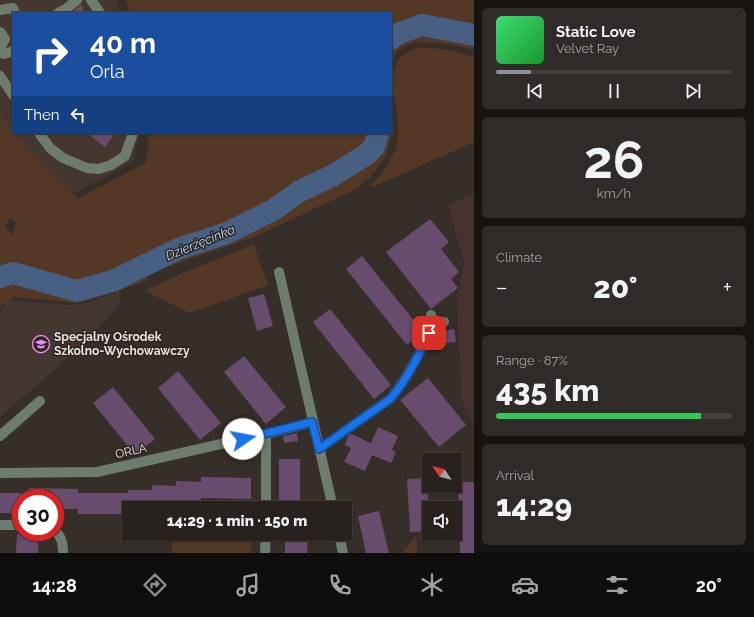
<!DOCTYPE html>
<meta charset="utf-8">
<style>
:root{--surface:#28221f;--page:#302a28;--text:#f1f3f6;--muted:#a5a4a4;--line:#443f3d;--accent:#8c9099}
body{margin:0;font-family:Raleway,sans-serif;background:var(--page);color:var(--text);height:100vh;display:flex;flex-direction:column;font-size:15px;white-space:nowrap}
*{box-sizing:border-box;margin:0}
p{font-size:13px;color:var(--muted)}
.icon{flex:none;width:22px;height:22px;fill:none;stroke:currentColor;stroke-width:2;stroke-linecap:round;stroke-linejoin:round}
.map{position:relative;flex:1;overflow:hidden}
.sheet{display:flex;flex-direction:column;gap:8px;padding:8px;background:#161311;width:280px}
.sheet>*{flex:none}
.guide{position:absolute;left:12px;top:12px;width:380px;height:122px;border-radius:0px;box-shadow:0 1px 3px #0004,0 0 0 1px var(--line);background:#1a4fa0;color:#fff;overflow:hidden}
.needle{width:26px;rotate:305deg}
.tools{position:absolute;left:422px;top:453px;display:grid;gap:8px}
.tools a{display:grid;place-items:center;width:40px;height:40px;border-radius:0px;background:var(--surface);box-shadow:0 1px 3px #0004,0 0 0 1px var(--line);font-size:20px}
.speed{position:absolute;left:12px;top:489px;display:flex;gap:8px;font-size:20px;font-weight:700;text-align:center}
.speed>*{display:grid;place-content:center;width:52px;height:52px;border-radius:50%;background:var(--surface);box-shadow:0 1px 3px #0004,0 0 0 1px var(--line);line-height:1}
.speed .limit{border:6px solid #d22;background:#fff;color:#111}
.pin{position:absolute;display:grid;place-items:center;width:34px;height:34px;color:#fff;margin:-17px;border-radius:8px;box-shadow:0 2px 6px #0006}
.me{position:absolute;width:44px;margin:-22px;rotate:78deg;stroke-linejoin:round;filter:drop-shadow(0 0 3px #0008)}
.turn{display:flex;align-items:center;gap:14px;height:84px;padding:0 12px;font-size:18px}
.turn .icon{width:52px;height:52px;stroke-width:2.5}
.turn b{display:block;font-size:28px;line-height:34px}
.then{display:flex;align-items:center;height:38px;padding:0 12px;background:#0003;gap:8px;font-size:15px}
.big{font-size:30px;font-weight:800;line-height:1.1}
.sheet .tile{flex:1;display:flex;flex-direction:column;justify-content:center;gap:6px;min-width:0;padding:0 14px;border-radius:6px;background:var(--page)}
.sheet .dial{align-items:center;gap:0}
.dial b{font-size:52px;line-height:1}
.song{display:flex;align-items:center;gap:12px}
.cover{width:48px;height:48px;border-radius:6px;background:linear-gradient(135deg,hsl(140 70% 55%),hsl(130 70% 35%))}
.played{height:4px;border-radius:2px;background:linear-gradient(90deg,var(--accent) 15%,var(--line) 15%)}
.keys{display:flex;justify-content:space-around;direction:ltr}
.heat{display:flex;justify-content:space-between;align-items:center;font-size:22px;direction:ltr}
.charge{height:6px;border-radius:3px;background:linear-gradient(90deg,#34c759 87%,var(--line) 0)}
.trip{position:absolute;left:122px;top:501px;width:230px;height:40px;border-radius:0px;background:var(--surface);box-shadow:0 1px 3px #0004,0 0 0 1px var(--line);font-weight:800;line-height:40px;text-align:center}
.menu{display:flex;height:64px;justify-content:space-around;align-items:center;background:#100e0c;color:var(--muted)}
.menu .icon{width:28px;height:28px}
.menu .active{color:var(--accent)}
.menu b{font-size:18px;color:var(--text)}
main{display:flex;flex:1;min-height:0}
.map>svg:first-child{display:block}
</style>
<main>
<div class="map">
<svg width="474" height="553" viewBox="0 0 474 553">
<rect width="100%" height="100%" fill="#362e29"/>
<path fill="#463230" d="M474 194V428L461 399 457 298 464 263 448 204Z"/>
<path fill="#44372f" d="M0 0H116L121 13H13V133H140L133 162 76 192 14 217 0 198Z
M119 290 121 298 109 318 54 370 0 417V314L6 300 71 305 88 303Z"/>
<path fill="#543826" fill-rule="evenodd" d="M126 0H474V50C464 47 454 45 443 44 421 41 405 39 391 60V13H130Z
M417 48C435 47 457 51 474 57V142L373 187 370 186C384 173 396 156 398 136 402 104 373 64 417 48Z
M0 115 13 130V133H15L43 165 78 198 146 163 149 133H391V119C395 149 379 170 358 188L254 237 146 274 147 281 99 297 77 303 14 297 2 305 0 310ZM10 218 16 223 12 235 5 226Z
M254 245 268 285 190 313 145 291 180 274Z
M172 534H252L251 553H172Z
M416 536 417 553H402Z"/>
<g fill="none" stroke-linecap="round" stroke-linejoin="round">
<path stroke="#465f82" stroke-width="22" d="M391 39 397 34 422 25 474 35
M0 277 13 273 77 291 115 280 178 249 227 233 273 210 300 191 332 176 367 154 374 147 378 133"/>
</g>
<path fill="#684c6e" d="M81 5 85 13H71Z
M87 133H115L105 147Z
M430 219 449 242 441 249 459 272 451 279 458 288 431 309 386 252Z
M362 256 423 332 407 345 346 269Z
M264 294 273 326 257 331 248 298Z
M330 309 391 385 374 399 313 322Z
M454 329 456 342 445 343 443 331Z
M244 356 286 407 266 424 224 372Z
M178 371 221 423 200 440 158 388Z
M428 378 466 425 439 447 400 400Z
M113 387 155 439 135 455 93 403Z
M378 427 398 436 392 450 396 452 391 463 372 455 365 471 344 462 351 448 345 445 348 436 351 434 371 443Z
M297 433 298 441 284 443 283 436Z
M279 459H300V508H279Z
M201 477 251 478V499L201 498V502H176V506H152V508H129V510H127V514H78V509H55V498H29V488L78 489V493H128V490H152V485L176 486V481L201 482Z
M427 478 429 531 410 532 407 479Z
M458 482H474V553H460Z
M0 493H21V513H0Z
M379 511 389 553H366L358 516Z
M17 534 39 535 38 553H16Z
M285 534H308L307 553H285Z"/>
<g fill="none" stroke-linecap="round" stroke-linejoin="round">
<path stroke="#6e7c6d" stroke-width="10" d="M91 0 100 13
M0 10 13 8 15 13
M58 13 67 8 77 0
M0 32 5 39 0 48
M0 52 4 54 13 51
M0 76 13 95
M39 133 50 148 63 158 87 168 99 169 111 165 125 156 133 133
M279 272 333 508
M434 324 444 322
M0 436 40 401
M319 449 390 399C409 377 421 350 434 324L431 315
M0 473 97 472 266 434 313 422
M266 508V434
M0 525H21
M55 531C62 537 63 544 63 553
M339 534 343 553
M265 553 266 534"/>
</g>
<g fill="none" stroke-linecap="round" stroke-linejoin="round">
<g stroke="#114b97" stroke-width="10">
<path id="route" d="M243 439 312 422 319 449 390 399C407 380 418 357 429 333"/>
</g>
<use href="#route" stroke="#1a73e8" stroke-width="7"/>
</g>
<defs>
<g id="school-ring" transform="scale(0.9)"><circle r="9.5" fill="#2c2420" stroke="#f18af4" stroke-width="1.5"/><path d="M0-5L7-2L0 1L-7-2ZM-4 1L0 2.5L4 1V4Q0 6-4 4Z" fill="#f18af4"/></g>
</defs>
<g fill-rule="evenodd">
<use href="#school-ring" x="41" y="344"/>
</g>
<g text-anchor="middle" stroke-width="3" stroke-linejoin="round" paint-order="stroke">
<g font-size="12" font-weight="bold" fill="#e8e3e0" stroke="#2c2420" text-anchor="start">
<text x="54" y="341">Specjalny Ośrodek<tspan x="54" dy="14">Szkolno-Wychowawczy</tspan></text>
</g>
<g font-size="12" fill="#e8e3e0" stroke="#2c2420">
<text transform="translate(131 451) rotate(-13)" y="4">ORLA</text>
</g>
<g font-size="13" font-style="italic" fill="#bfd8fb" stroke="#2c2420">
<text transform="translate(200 242) rotate(-22)" y="5">Dzierżęcinka</text>
</g>
</g>
</svg>
<div class="tools">
<a><svg class="needle" viewBox="-14 -14 28 28"><path d="M0-13l5 13h-10z" fill="#e53935"/><path d="M0 13l5-13h-10z" fill="#a5a4a4"/></svg></a>
<a><svg class="icon" aria-label="sound" viewBox="0 0 24 24"><path d="M4 9h4l5-4v14l-5-4H4zM17 9q2 3 0 6"/></svg></a>
</div>
<div class="speed"><div class="limit">30</div></div>
<div class="pin" style="left:429px;top:333px;background:#d93025"><svg class="icon" aria-label="arrive" viewBox="0 0 24 24"><path d="M6 21V4h12l-3 4 3 4H6"/></svg></div>
<svg class="me" style="left:243px;top:439px" viewBox="-20 -20 40 40"><circle r="19" fill="#fff"/><path d="M0-13L10 11 0 6-10 11z" fill="#1a73e8"/></svg>
<div class="trip">14:29 · 1 min · 150 m</div>
<div class="guide">
<div class="turn"><svg class="icon" aria-label="right" viewBox="0 0 24 24"><path d="M7 20v-9h11M14 6l5 5-5 5"/></svg><div><b>40 m</b>Orla</div></div>
<div class="then">Then<svg class="icon" aria-label="left" viewBox="0 0 24 24"><path d="M17 20v-9H6M10 6l-5 5 5 5"/></svg></div>
</div>
</div>
<section class="sheet">
<div class="tile">
<div class="song"><i class="cover"></i><div><b>Static Love</b><p>Velvet Ray</p></div></div>
<div class="played"></div>
<div class="keys"><svg class="icon" aria-label="previous" viewBox="0 0 24 24"><path d="M18 5L8 12l10 7zM5 5v14"/></svg><svg class="icon" aria-label="pause" viewBox="0 0 24 24"><path d="M8 5v14M16 5v14"/></svg><svg class="icon" aria-label="next" viewBox="0 0 24 24"><path d="M6 5l10 7-10 7zM19 5v14"/></svg></div>
</div>
<div class="tile dial"><b>26</b><p>km/h</p></div>
<div class="tile"><p>Climate</p>
<div class="heat"><a>−</a><b class="big">20°</b><a>+</a></div>
</div>
<div class="tile"><p>Range · 87%</p><b class="big">435 km</b><div class="charge"></div></div>
<div class="tile"><p>Arrival</p><b class="big">14:29</b></div>
</section>
</main>
<nav class="menu">
<b>14:28</b>
<svg class="icon active" aria-label="directions" viewBox="0 0 24 24"><path d="M12 3l9 9-9 9-9-9zM9 14v-3h6M13 9l2 2-2 2"/></svg>
<svg class="icon" aria-label="music" viewBox="0 0 24 24"><path d="M9 18V5l10-2v13"/><circle cx="6" cy="18" r="3"/><circle cx="16" cy="16" r="3"/></svg>
<svg class="icon" aria-label="phone" viewBox="0 0 24 24"><path d="M5 4h4l2 5-3 2q2 4 5 5l2-3 5 2v4C11 20 4 13 5 4z"/></svg>
<svg class="icon" aria-label="climate" viewBox="0 0 24 24"><path d="M12 3v18M4 7l16 10M4 17L20 7"/></svg>
<svg class="icon" aria-label="car" viewBox="0 0 24 24"><path d="M5 17H2v-5l4-1 3-4h7l3 4 3 1v5h-3M9 17h6M6 11h13"/><circle cx="7" cy="17" r="2"/><circle cx="17" cy="17" r="2"/></svg>
<svg class="icon" aria-label="filters" viewBox="0 0 24 24"><path d="M4 7h16M4 17h16"/><circle cx="9" cy="7" r="2"/><circle cx="15" cy="17" r="2"/></svg>
<b>20°</b>
</nav>
